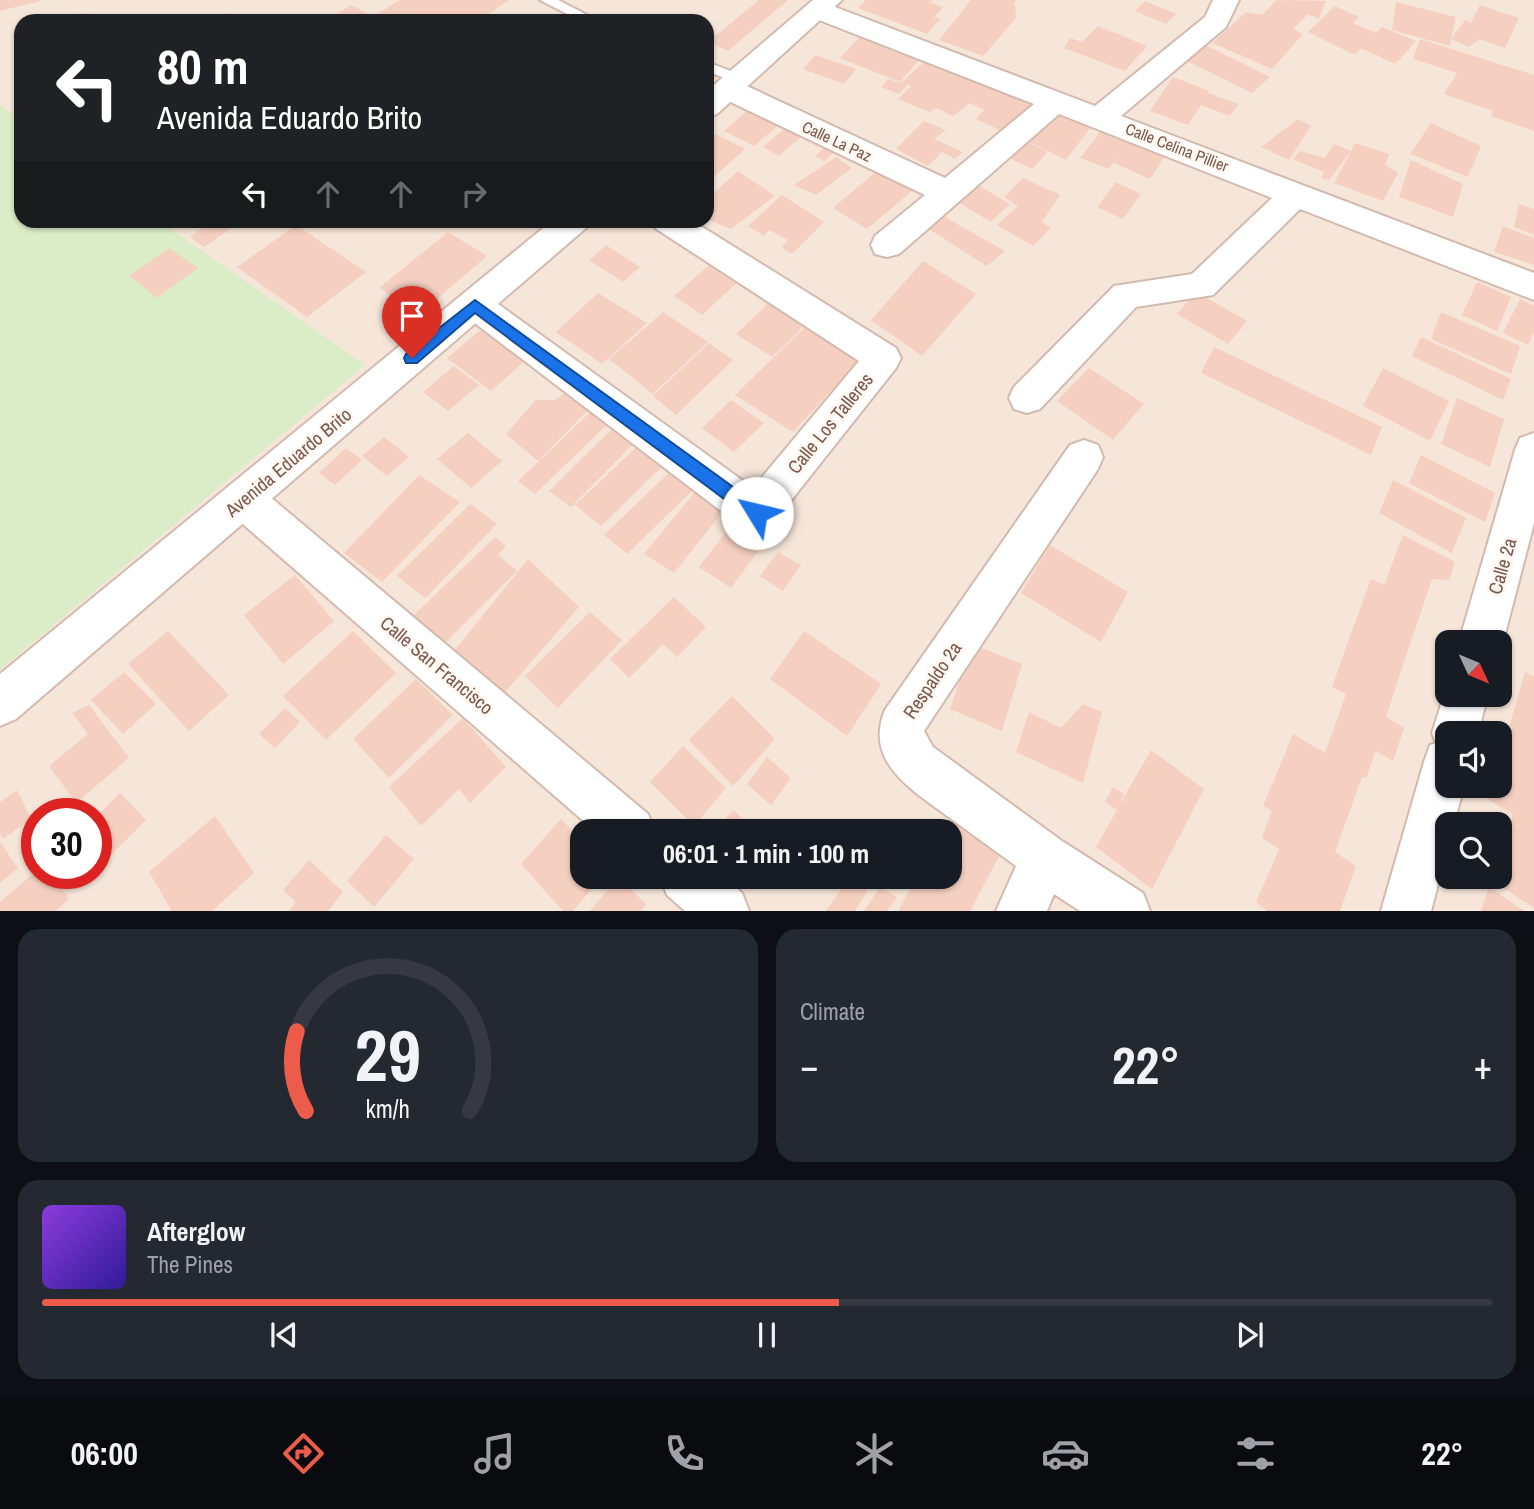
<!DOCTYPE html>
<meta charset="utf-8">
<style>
:root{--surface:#171b24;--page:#242831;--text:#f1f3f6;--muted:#9ea1a6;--line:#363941;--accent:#ed5c4b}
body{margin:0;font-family:"Archivo Narrow",sans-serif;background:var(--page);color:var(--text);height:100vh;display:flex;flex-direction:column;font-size:26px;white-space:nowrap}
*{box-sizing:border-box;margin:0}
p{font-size:23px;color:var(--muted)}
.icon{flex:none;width:38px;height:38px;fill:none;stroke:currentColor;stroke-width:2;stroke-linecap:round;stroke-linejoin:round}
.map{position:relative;height:911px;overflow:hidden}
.side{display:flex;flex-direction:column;gap:18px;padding:18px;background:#0d0f14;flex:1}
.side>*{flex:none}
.top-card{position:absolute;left:14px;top:14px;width:700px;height:214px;border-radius:21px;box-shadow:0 2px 5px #0004;background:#202124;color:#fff;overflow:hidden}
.needle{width:46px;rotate:134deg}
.controls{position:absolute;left:1435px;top:630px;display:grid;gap:14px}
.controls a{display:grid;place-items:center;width:77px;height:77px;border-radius:14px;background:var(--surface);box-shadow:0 2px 5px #0004;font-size:35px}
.speed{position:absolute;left:21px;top:798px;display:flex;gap:14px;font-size:35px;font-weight:700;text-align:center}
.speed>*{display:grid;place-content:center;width:91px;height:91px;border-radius:50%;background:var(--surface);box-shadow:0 2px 5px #0004;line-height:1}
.speed .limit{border:10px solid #d22;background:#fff;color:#111}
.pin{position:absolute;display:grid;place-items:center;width:60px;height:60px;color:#fff;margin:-72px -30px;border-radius:50% 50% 50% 0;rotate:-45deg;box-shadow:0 0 7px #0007}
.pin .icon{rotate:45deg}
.me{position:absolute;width:77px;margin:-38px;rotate:306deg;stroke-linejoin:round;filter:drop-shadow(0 0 5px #0008)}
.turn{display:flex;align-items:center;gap:24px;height:147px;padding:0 28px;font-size:32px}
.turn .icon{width:91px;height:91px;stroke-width:2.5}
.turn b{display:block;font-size:49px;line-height:60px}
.lanes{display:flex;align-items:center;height:66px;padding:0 28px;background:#0003;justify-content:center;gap:35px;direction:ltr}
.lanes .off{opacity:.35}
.big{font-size:52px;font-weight:700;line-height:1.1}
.side .widget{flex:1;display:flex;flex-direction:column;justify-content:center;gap:10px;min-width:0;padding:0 24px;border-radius:21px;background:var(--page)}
.side .dial{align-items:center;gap:0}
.dial svg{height:182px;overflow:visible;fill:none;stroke:var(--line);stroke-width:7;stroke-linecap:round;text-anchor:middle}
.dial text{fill:var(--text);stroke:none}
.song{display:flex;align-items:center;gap:21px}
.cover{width:84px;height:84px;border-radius:10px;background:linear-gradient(135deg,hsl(270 70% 55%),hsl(250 70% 35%))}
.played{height:7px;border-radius:4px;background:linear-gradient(90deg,var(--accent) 55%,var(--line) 55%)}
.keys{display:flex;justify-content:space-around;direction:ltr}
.heat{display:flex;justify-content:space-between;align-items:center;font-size:38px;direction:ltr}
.side .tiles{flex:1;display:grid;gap:18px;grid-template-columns:1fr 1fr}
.widget:last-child{grid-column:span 2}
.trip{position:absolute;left:570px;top:819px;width:392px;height:70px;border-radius:21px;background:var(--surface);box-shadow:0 2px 5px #0004;font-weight:700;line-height:70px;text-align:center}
.tabs{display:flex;height:112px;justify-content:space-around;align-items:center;background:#090b0e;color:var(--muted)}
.tabs .icon{width:49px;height:49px}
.tabs .selected{color:var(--accent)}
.tabs b{font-size:32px;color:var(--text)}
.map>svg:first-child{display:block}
</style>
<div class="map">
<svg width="1534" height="911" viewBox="0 0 1534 911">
<rect width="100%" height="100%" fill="#fef4eb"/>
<path fill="#f6e5d9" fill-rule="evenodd" d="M0 0H1534V910L0 911ZM21 21H707V220H21ZM1447 642H1500V695H1447ZM1447 733H1500V786H1447ZM37 814H96V873H37ZM1447 824H1500V877H1447ZM583 831H950V877H583Z"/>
<path fill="#dbedc7" d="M0 105 21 120V220L159 221 365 365 0 670Z"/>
<path fill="#f5d0c1" d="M0 0H41V1L0 11Z
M400 0H509L478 21H366Z
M759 0H788L728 51 708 42Z
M866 0H932L930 2 943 7 934 17 940 19 927 34 858 8Z
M971 0H1017L1013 4 1015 5 1016 18 983 56 939 40Z
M1277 0 1326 1 1319 19 1308 14 1293 29 1303 34 1272 69 1212 43 1246 12 1262 15Z
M1145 1 1176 14 1166 24 1135 11Z
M1396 2 1456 17 1451 39 1465 20 1471 23 1480 5 1519 18 1505 48 1479 39 1469 47 1451 39 1450 46 1392 30Z
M351 5 369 14 358 21H324Z
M1335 6 1359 17 1353 23 1376 33 1382 27 1416 41 1395 64 1361 48 1355 55 1308 32Z
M80 13 93 14 106 21H46Z
M226 13 242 15 248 21H204Z
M1098 26 1147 46 1125 71 1064 48 1070 38 1082 42Z
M860 37 920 59 900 82 840 58Z
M1420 39 1534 75V131L1491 116 1493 111 1444 94 1457 73 1413 59Z
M1203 44 1270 77 1252 93 1185 60Z
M815 55 856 69 844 84 803 69Z
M932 61 1035 100 1004 132 976 119 984 110 970 103 953 116 936 108 929 112 898 99 911 86 907 85 899 94 881 87 888 79 901 83 924 62 926 64Z
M1173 77 1209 91 1208 93 1238 104 1230 116 1201 105 1188 125 1150 111Z
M751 107 782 122 754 146 724 131Z
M1055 107 1094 123 1066 160 1021 138Z
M1298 119 1311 126 1289 160 1261 147Z
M924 121 946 130 934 139 963 152 955 159 942 152 928 166 896 149Z
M1431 123 1481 146 1468 177 1410 154Z
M790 124 806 132 779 156 763 147Z
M1105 126 1167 153 1150 179 1114 163 1127 144 1109 169 1080 158Z
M716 134 745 149 707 183V142Z
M1021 139 1048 152 1032 169 1005 156Z
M1355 143 1389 154 1385 165 1398 173 1383 201 1334 183 1351 151 1329 180 1321 178 1324 172 1293 159 1300 151 1325 158 1334 144 1351 151Z
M828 145 837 150 824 161 815 156Z
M836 157 852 168 816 195 794 185Z
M1411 160 1463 184 1453 217 1399 197Z
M878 170 912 191 867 229 833 208Z
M738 171 775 196 731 229 707 219V199Z
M1023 178 1060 195 1042 222 1051 228 1033 246 997 225 1018 206 1004 197Z
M1116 182 1141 194 1123 219 1097 207Z
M976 184 1010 204 991 222 958 202Z
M782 195 824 222 792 254 782 248 788 240 769 230 764 236 748 226Z
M1519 204 1534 209V235L1514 227Z
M941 215 1005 251 987 266 927 228Z
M214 220H224L233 227 204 247 190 237Z
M296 225 366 272 307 317 237 267Z
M1503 226 1534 238V265L1494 252Z
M448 232 487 256 419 314 379 288Z
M606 245 640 267 623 282 589 260Z
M169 248 198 268 157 298 129 276Z
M715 260 742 278 702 315 674 296Z
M923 261 976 294 922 356 871 320Z
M1477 282 1511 297 1497 331 1462 315Z
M1196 292 1247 321 1228 344 1177 314Z
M598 293 647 323 602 364 556 332Z
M775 297 812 318 772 357 736 334Z
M1520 299 1534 306V332L1528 345 1503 333Z
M663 312 708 342 653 394 609 359Z
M1441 312 1520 346 1511 374 1431 339Z
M812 320 865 354 793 432 735 395Z
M483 328 527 359 491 391 447 358Z
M1421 337 1511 379 1503 400 1412 356Z
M709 343 733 360 676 415 653 396Z
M1214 347 1382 427 1371 455 1201 373Z
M454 366 479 385 448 411 423 392Z
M1089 368 1144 404 1113 440 1057 401Z
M1383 368 1449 401 1430 441 1363 406Z
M566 392 589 409 538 461 506 434 536 400H555Z
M1457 398 1504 419 1490 467 1441 444Z
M731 400 764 423 734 452 702 428Z
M598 405 615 417 535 494 518 481Z
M618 423 639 438 571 507 549 491Z
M468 433 502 461 471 488 437 459Z
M384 437 409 457 387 476 362 456Z
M643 441 669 460 601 526 575 505Z
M346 448 362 460 335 485 319 473Z
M1421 455 1495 493 1485 522 1409 483Z
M677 465 700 483 627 554 604 535Z
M419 475 460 502 382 582 344 553Z
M1393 480 1466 518 1452 553 1379 513Z
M695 492 724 510 674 573 644 554Z
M470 504 497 524 425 598 397 576Z
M735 520 768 538 731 588 699 567Z
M1403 535 1455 562 1449 580 1432 579 1403 665 1386 717 1404 728 1393 761 1376 751 1366 778 1362 777 1335 852 1356 866 1346 894 1340 911H1267L1256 902 1279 849 1262 838 1272 811 1263 806 1293 734 1325 753 1346 694 1332 687 1350 636 1371 579 1384 585Z
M495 537 506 546 498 555 517 571 445 643 414 615Z
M1050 545 1128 592 1101 642 1021 593Z
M778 552 801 565 783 591 760 576Z
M528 559 579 607 505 692 455 650Z
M295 575 334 621 283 664 244 615Z
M674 597 706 627 677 657 663 644 629 678 610 659Z
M590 612 622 640 558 708 525 676Z
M168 631 229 695 189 731 128 664Z
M353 631 396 673 326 740 283 696Z
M804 631 881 684 847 736 770 679Z
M972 644 1022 664 1002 731 950 709Z
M124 672 156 704 123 734 91 700Z
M1525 672 1534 677V908L1494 882 1495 877H1500V862L1513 814 1487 799 1491 786H1500V758Z
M416 679 453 715 389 778 353 739Z
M732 696 775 739 733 786 689 740Z
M1083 704 1102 712 1083 783 1016 752 1029 712 1061 728Z
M89 705 129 758 76 803 49 766 88 734 72 713Z
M285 708 300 722 275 748 259 734Z
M463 718 506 767 470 803 459 789 421 826 389 787Z
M683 746 726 788 694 826 650 782Z
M1151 750 1204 789 1152 889 1096 847 1117 810 1105 802 1113 787 1124 794 1120 804Z
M767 757 791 778 771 805 747 784Z
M17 790 31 819 3 839 0 833V802Z
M120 793 146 820 96 870V817Z
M734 810 753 831H712Z
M953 815 1002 851 970 911H900L899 909 917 877H950V831H943Z
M215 816 254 873 212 911H172L149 872Z
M561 819 583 842V877H602L573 911H563L521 864Z
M386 835 414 859 374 907 347 881Z
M0 842 18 868 0 883Z
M309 860 343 892 328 911H289L296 902 283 890Z
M37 870V873H52L69 899 56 911H0V902Z
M618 877 646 904 641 911H590Z
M849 877 868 890 855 911H826Z
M880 887 897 897 887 911H864Z
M1489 887 1524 911H1481Z"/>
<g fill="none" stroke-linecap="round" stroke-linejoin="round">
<g stroke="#d2baaf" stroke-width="4">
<path id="service" d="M540 0H558L599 21H581Z
M707 62 744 76 746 79 739 84 707 71Z"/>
</g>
<g stroke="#d2baaf" stroke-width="4">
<path id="minor" d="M1213 0H1239L1226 27 1121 116 1534 273V300L1300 209 1213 295 1136 307 1040 409 1027 413 1014 409 1009 398 1014 387 1114 286 1192 274 1272 198 1059 114 899 254 887 257 875 254 871 245 875 236 925 195 718 96 714 89 718 82 728 80 738 82 945 178 1034 104 809 16 805 10 809 4 818 2 827 4 1095 106 1205 17Z
M650 220H691L896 348 901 358 896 368 770 527 756 532 742 527 463 314 458 305 463 296 475 292 487 296 753 488 859 361 655 228Z
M1534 433V523L1503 642 1500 649V642H1459L1515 450 1520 438Z
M1084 440 1098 445 1103 457 1098 469 924 731 933 747 1062 841 1143 893 1150 911H1080L1054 894 1047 911H996L1016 866C994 850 972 834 950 818 914 791 863 763 885 710L1070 445Z
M243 481 257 486 648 814 655 831H595L229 512 223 499 229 486Z
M1447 686V695H1488L1478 733H1447V786H1464L1454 824H1447V850L1431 911H1381L1424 762 1430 745 1436 743 1432 733Z
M660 877H723L742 893 749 911H685L667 895Z"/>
</g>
<g stroke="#d2baaf" stroke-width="4">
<path id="tertiary" d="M813 0H842L717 114 707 117V91Z
M553 220H591L586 228 16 719 0 726V674Z"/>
</g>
<use href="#service" fill="#fff" fill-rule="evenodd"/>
<use href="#minor" fill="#fff" fill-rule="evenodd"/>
<use href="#tertiary" fill="#fff" fill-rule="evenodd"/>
</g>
<path fill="#1a73e8" stroke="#114b97" stroke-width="2" d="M475 300 762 508 765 513 762 519 757 521 751 519 475 313 417 363H406L404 358 406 354Z"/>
<g text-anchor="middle" stroke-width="6" stroke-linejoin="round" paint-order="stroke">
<g font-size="16" fill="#7b574b" stroke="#fff9f3">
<text transform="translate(837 141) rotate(25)" y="6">Calle La Paz</text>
<text transform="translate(1177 147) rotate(21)" y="6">Calle Celina Pillier</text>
</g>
<g font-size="19" fill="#7b574b" stroke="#fff9f3">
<text transform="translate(830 423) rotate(-51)" y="7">Calle Los Talleres</text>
<text transform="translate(288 462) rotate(-40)" y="7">Avenida Eduardo Brito</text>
<text transform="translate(1502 566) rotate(-74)" y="7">Calle 2a</text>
<text transform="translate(437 665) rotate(40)" y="7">Calle San Francisco</text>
<text transform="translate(932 680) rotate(-56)" y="7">Respaldo 2a</text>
</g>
</g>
</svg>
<div class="controls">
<a><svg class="needle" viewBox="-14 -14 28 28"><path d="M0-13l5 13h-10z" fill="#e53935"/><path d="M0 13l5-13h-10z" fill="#9ea1a6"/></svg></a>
<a><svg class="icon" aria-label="sound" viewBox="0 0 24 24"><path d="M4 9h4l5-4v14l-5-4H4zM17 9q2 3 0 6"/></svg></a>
<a><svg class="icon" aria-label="search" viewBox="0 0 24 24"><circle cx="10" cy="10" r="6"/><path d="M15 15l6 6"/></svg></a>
</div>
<div class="speed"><div class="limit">30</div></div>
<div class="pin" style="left:412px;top:358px;background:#d93025"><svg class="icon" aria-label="arrive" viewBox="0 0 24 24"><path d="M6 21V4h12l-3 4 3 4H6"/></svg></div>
<svg class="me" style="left:757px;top:513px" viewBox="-20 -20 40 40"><circle r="19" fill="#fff"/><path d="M0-13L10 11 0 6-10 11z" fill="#1a73e8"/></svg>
<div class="trip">06:01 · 1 min · 100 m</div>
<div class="top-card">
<div class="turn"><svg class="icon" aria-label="left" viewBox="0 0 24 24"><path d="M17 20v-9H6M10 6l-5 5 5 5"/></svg><div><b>80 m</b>Avenida Eduardo Brito</div></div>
<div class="lanes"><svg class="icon" aria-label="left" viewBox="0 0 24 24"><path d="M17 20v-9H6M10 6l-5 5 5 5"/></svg><svg class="icon off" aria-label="ahead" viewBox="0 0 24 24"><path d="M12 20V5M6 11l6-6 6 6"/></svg><svg class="icon off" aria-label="ahead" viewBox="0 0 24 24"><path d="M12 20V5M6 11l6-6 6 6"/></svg><svg class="icon off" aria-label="right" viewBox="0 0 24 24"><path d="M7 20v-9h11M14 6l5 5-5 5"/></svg></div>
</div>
</div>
<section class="side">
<div class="tiles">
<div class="widget dial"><svg viewBox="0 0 100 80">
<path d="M14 69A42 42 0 1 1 86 69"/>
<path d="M14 69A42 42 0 0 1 10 34" stroke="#ed5c4b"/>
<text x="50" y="56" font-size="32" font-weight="700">29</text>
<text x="50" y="72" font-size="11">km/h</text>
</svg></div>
<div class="widget"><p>Climate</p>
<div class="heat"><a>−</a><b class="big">22°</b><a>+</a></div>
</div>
<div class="widget">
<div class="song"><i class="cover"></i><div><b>Afterglow</b><p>The Pines</p></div></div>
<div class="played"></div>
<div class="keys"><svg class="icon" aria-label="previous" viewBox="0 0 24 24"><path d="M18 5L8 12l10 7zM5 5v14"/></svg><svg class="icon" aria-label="pause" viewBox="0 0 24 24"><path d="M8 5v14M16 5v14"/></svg><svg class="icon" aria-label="next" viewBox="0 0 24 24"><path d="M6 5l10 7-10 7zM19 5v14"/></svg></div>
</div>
</div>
</section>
<nav class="tabs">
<b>06:00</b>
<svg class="icon selected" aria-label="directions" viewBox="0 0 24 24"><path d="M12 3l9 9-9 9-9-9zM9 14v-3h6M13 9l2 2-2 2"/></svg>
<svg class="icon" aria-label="music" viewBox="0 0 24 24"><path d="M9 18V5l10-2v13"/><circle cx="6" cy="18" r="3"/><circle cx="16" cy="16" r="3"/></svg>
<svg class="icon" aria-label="phone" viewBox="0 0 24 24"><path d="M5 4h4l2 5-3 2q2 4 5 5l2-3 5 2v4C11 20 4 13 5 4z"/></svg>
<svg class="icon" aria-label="climate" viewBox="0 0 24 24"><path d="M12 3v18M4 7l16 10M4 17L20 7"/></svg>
<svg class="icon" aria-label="car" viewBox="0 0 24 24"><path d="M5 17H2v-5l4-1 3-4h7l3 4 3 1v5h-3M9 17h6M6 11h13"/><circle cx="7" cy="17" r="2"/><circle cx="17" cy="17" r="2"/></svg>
<svg class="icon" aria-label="filters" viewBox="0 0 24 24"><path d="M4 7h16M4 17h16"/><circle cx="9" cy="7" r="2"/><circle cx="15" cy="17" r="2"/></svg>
<b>22°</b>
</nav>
